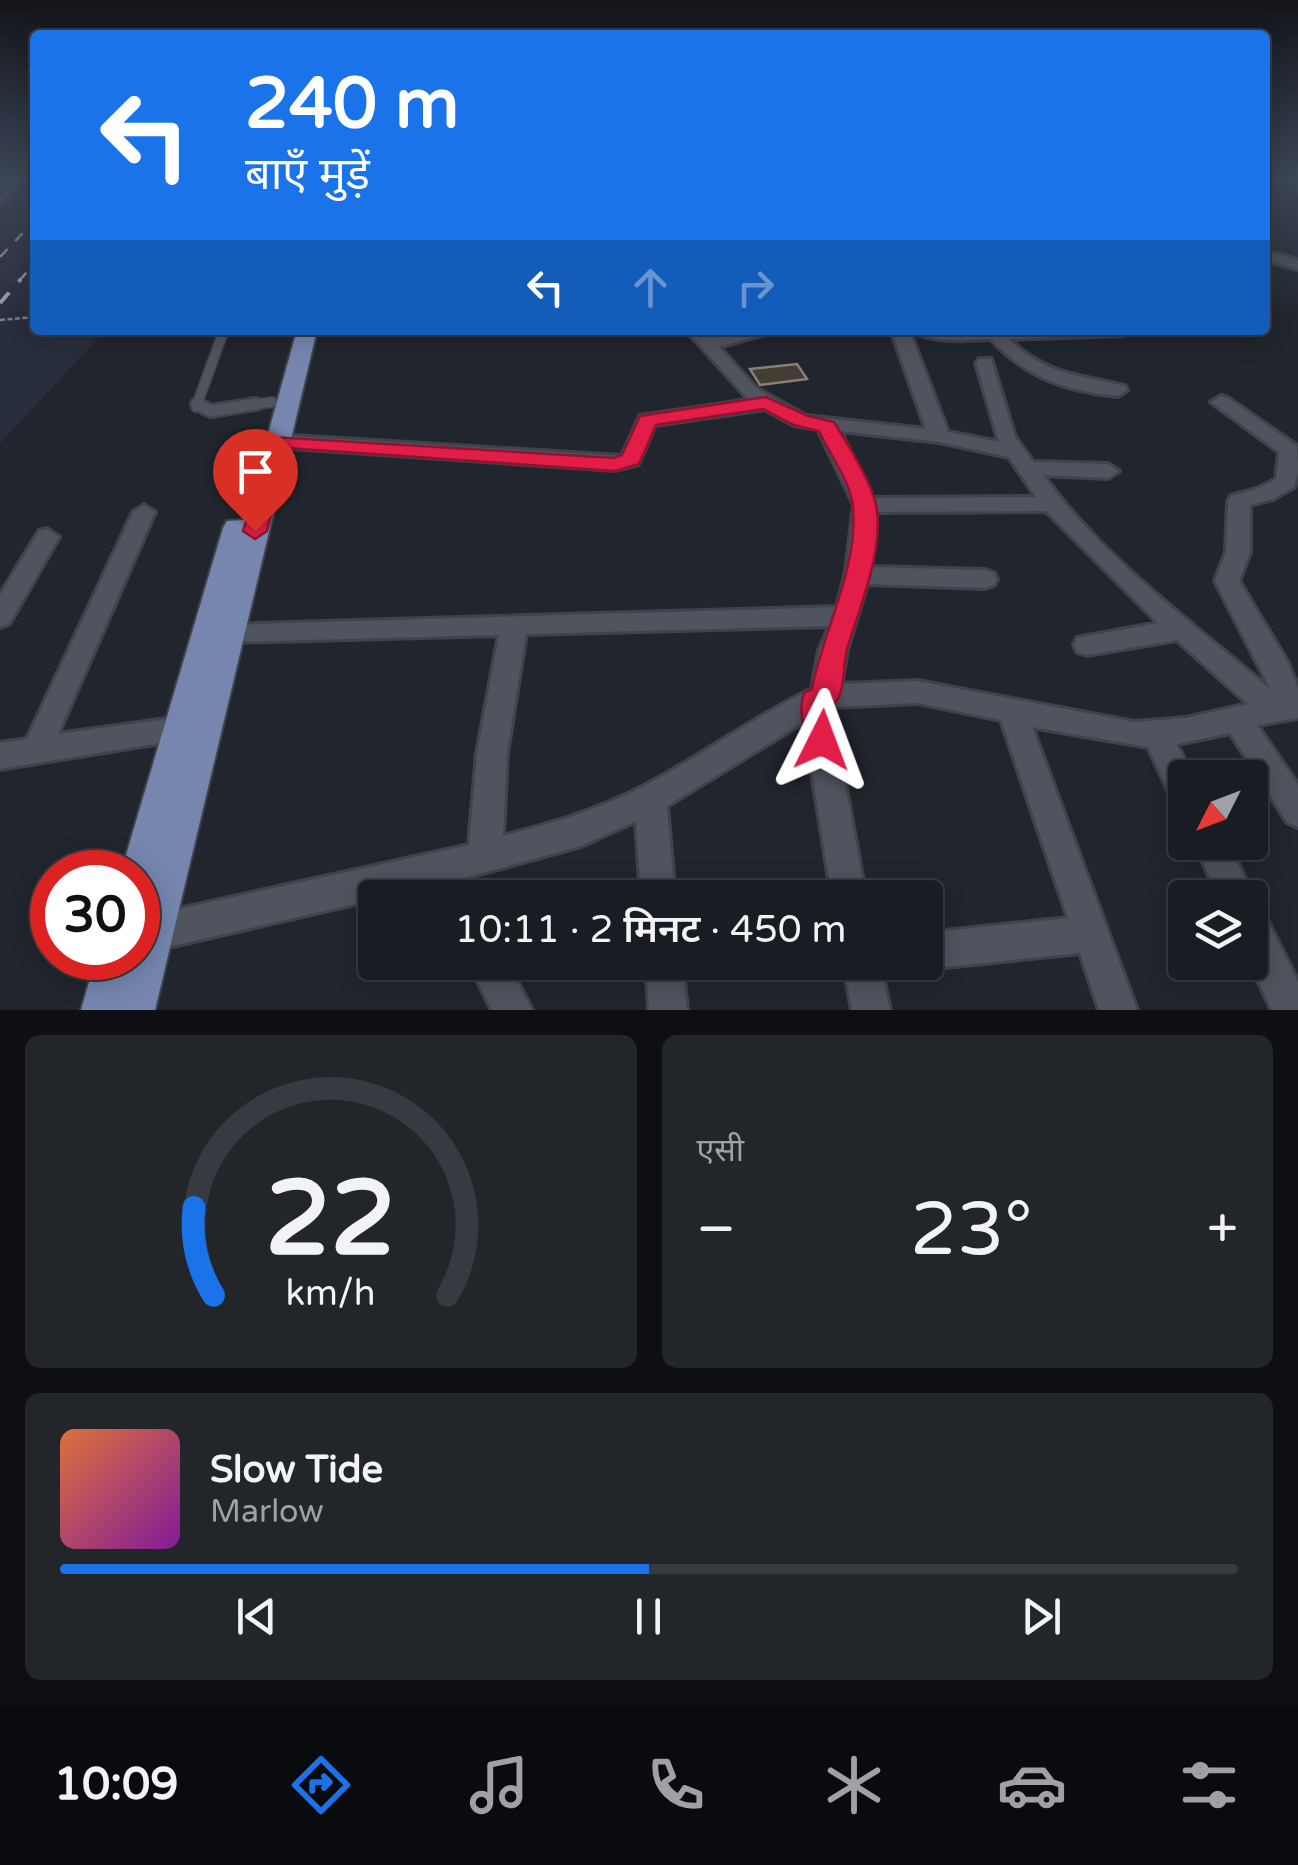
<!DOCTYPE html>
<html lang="hi">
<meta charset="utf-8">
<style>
:root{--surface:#191c22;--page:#22252a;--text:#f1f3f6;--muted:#9fa1a5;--line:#373a40;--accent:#1a73e8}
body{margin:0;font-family:"Varela Round","Noto Sans Devanagari",sans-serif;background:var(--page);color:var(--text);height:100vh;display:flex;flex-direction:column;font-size:38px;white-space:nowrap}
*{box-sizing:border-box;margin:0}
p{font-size:32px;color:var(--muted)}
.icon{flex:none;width:55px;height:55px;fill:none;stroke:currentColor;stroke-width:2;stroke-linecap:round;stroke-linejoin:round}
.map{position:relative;height:1010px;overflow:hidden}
.panel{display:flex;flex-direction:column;gap:25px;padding:25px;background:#0e0f13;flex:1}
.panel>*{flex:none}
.banner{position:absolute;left:30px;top:30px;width:1240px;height:305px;border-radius:10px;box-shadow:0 5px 25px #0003,0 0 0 2px var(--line);background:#1a73e8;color:#fff;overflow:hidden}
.needle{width:65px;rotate:228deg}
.fabs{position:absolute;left:1168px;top:760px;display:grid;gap:20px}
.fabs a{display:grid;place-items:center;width:100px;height:100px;border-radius:10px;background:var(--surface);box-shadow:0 5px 25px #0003,0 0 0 2px var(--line);font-size:50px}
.speed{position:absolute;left:30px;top:850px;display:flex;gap:20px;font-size:50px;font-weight:700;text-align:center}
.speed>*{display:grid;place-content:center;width:130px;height:130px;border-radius:50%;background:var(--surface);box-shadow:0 5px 25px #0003,0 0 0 2px var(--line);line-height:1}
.speed .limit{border:15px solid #d22;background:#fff;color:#111}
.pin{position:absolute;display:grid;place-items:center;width:85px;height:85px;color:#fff;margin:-102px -42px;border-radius:50% 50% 50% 0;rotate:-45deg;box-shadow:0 0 10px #0007}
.pin .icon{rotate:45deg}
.me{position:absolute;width:110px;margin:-55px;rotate:3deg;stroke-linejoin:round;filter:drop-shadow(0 0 8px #0008)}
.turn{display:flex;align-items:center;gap:35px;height:210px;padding:0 50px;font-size:45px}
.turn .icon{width:130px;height:130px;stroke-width:2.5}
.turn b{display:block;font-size:70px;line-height:85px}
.lanes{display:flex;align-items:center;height:95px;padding:0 50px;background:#0003;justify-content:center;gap:50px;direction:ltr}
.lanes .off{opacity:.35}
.big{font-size:75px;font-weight:600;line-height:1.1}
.panel .tile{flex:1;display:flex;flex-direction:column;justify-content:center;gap:15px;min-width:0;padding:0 35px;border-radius:15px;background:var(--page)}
.panel .dial{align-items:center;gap:0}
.dial svg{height:260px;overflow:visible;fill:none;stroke:var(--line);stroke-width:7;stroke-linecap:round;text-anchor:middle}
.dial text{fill:var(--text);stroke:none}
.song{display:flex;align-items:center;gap:30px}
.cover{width:120px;height:120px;border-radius:15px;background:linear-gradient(135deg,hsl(20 70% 55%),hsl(290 70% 35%))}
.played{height:10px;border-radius:5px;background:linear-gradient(90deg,var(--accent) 50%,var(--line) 50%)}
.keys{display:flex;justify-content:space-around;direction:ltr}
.heat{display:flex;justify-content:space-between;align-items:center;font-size:55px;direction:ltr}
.panel .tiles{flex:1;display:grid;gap:25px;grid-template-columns:1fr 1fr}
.tile:last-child{grid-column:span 2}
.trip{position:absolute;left:358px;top:880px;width:585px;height:100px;border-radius:10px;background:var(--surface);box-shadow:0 5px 25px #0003,0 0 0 2px var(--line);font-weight:600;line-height:100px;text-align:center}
.tabs{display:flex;height:160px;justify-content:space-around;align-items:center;background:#0a0b0e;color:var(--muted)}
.tabs .icon{width:70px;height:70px}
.tabs .current{color:var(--accent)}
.tabs b{font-size:45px;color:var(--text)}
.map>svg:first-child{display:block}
</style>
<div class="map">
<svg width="1298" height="1010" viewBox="0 0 1298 1010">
<rect width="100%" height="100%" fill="#21252d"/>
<path fill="#282e3c" d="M24 180H35V330H106L0 443V201Z"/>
<path fill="#433d34" stroke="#868076" stroke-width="2.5" d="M797 364 807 379 760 385 750 369Z"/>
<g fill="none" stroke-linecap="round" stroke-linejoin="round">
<g stroke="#40434a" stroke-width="12">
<path id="service-far1" d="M196 407 224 330
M240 407 272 402"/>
</g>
<g stroke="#40434a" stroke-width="16">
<path id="service" d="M197 404 211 411 256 404"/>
</g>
<g stroke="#40434a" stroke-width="6">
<path id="minor" d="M12 180H25L0 202V191Z
M1265 251 1298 260V269L1265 260Z
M686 330H704L711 338 747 330H779L719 347 756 388 806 416 926 429 891 330H909L948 432 999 442 976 363 979 359H991L1015 437 1033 462 1108 464 1119 471 1108 478 1043 475C1103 559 1193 623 1271 690L1215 581 1226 552 1228 501 1231 496 1257 489 1276 479 1279 452 1211 402 1221 396 1228 398 1297 446 1298 472 1294 487 1273 499 1250 505V552L1239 581 1287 661 1298 688V718L1257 725 1298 785V827L1287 822 1230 733 1177 744 1193 778H1185V807L1174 803 1148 747 1032 727 1137 1010H1099L1080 953 925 969 912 962H925V933L1068 918 1001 720 918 703 831 707 866 898H832L804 722 667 806 675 898H641L636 821 581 846 461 879 469 898H434L429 887 138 954V918L469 845 477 753 499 635 230 642 221 639 217 632 221 625 837 607 846 572 854 505 818 429 794 425 765 409 655 425 638 464 615 470 262 446 252 440 262 434 622 456 640 416 749 400ZM840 431 939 442 1009 457 1036 497 873 498ZM1046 511 1158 623 1077 638 1074 645 1077 652 1087 655 1177 640 1248 704 1186 718 1134 722 918 681 841 684 847 650 867 584 985 588 994 585 997 579 994 573 985 570 871 567 876 512ZM830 626 819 650 812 689C751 718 696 760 636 790 592 812 549 824 503 836L507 753 526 634Z
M911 330H1131L1122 335 1009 339C1046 375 1078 375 1125 386L1127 390 1118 396C1069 392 1025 377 991 339 966 340 932 344 911 330Z
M144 505 155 512 58 734 181 717 191 720 196 729 191 738 0 769V743L27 739 133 512Z
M47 529 59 537 9 624 0 627V595L39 531Z
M1194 842H1228L1254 898 1251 907 1263 912 1298 982V1010H1272L1249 962 1250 898H1219Z
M468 962H507L532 1010H492Z
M646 962H682L687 1010H649Z
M843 962H880L890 1010H852Z"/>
</g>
<g stroke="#40434a" stroke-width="4">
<path id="primary" d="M297 330H317L155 1010H81L96 958H138V872H121L223 528 227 521 244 520Z"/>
</g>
<path stroke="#7c7f86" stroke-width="2.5" stroke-dasharray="5 2.5" stroke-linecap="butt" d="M0 320 35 317"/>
<use href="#service-far1" stroke="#50545e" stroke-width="9"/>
<use href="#service" stroke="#50545e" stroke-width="11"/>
<use href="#minor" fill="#50545e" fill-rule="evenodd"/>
<use href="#primary" fill="#7686af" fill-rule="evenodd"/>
<path stroke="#a5a8ae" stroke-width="2.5" stroke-dasharray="11 11" stroke-linecap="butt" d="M0 257 35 220
M19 281 35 263"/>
<path stroke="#a5a8ae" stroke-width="4" stroke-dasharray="14 14" stroke-linecap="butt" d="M0 303 21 279"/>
</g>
<linearGradient id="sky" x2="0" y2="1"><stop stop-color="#121419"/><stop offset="0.56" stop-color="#3d4657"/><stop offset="1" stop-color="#3d4657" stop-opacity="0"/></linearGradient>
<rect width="1298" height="321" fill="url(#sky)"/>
<path fill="#e11d48" stroke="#92132f" stroke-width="2.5" d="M766 397 808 416 834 422C846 441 872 484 876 505 885 548 859 609 847 649 842 667 847 695 831 707L837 740 832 749 822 753 811 749C804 734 797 707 805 692L812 689C823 630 858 570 853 508 852 484 829 453 819 431L794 425 763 409 656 425 639 464 615 471 288 448 267 531 255 539 243 531 272 437 614 458 622 455 640 416Z"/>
</svg>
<div class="fabs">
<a><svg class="needle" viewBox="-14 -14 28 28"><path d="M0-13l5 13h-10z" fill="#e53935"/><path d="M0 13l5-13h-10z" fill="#9fa1a5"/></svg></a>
<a><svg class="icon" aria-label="layers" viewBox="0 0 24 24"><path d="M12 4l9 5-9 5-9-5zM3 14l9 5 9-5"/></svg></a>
</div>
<div class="speed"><div class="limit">30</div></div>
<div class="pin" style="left:255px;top:531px;background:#d93025"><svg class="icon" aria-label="arrive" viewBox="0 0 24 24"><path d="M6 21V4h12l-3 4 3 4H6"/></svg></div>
<svg class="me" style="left:822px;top:740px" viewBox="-20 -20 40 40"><path d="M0-17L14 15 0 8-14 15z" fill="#e11d48" stroke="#fff" stroke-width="4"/></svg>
<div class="trip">10:11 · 2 मिनट · 450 m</div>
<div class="banner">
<div class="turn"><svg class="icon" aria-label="left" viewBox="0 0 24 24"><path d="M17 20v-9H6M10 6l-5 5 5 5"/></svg><div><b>240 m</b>बाएँ मुड़ें</div></div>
<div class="lanes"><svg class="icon" aria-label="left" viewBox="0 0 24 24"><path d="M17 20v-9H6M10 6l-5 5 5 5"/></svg><svg class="icon off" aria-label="ahead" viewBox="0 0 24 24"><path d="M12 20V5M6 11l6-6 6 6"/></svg><svg class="icon off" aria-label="right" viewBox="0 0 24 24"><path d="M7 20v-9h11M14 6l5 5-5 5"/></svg></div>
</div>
</div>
<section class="panel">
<div class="tiles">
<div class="tile dial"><svg viewBox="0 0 100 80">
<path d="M14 69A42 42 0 1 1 86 69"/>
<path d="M14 69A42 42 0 0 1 8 42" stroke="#1a73e8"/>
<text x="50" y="56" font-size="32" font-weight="700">22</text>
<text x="50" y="72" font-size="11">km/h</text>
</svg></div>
<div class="tile"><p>एसी</p>
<div class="heat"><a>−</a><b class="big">23°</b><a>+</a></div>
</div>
<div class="tile">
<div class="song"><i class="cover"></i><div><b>Slow Tide</b><p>Marlow</p></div></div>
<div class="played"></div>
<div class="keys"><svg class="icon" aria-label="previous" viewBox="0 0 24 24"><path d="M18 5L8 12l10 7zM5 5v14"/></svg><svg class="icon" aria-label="pause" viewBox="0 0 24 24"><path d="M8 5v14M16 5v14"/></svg><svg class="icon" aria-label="next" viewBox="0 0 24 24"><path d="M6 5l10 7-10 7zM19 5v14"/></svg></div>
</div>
</div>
</section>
<nav class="tabs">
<b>10:09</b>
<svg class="icon current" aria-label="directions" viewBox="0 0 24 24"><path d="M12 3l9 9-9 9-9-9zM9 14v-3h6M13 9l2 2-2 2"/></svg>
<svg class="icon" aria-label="music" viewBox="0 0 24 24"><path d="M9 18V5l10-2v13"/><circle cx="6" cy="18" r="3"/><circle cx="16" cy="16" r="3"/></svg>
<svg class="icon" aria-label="phone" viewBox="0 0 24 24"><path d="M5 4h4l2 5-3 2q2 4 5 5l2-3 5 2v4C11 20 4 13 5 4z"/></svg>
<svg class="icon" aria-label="climate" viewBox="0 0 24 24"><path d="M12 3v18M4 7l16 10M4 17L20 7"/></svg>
<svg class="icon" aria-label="car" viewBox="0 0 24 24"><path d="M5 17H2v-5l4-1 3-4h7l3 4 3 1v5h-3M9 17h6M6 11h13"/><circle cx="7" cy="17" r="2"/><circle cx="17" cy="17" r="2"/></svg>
<svg class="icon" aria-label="filters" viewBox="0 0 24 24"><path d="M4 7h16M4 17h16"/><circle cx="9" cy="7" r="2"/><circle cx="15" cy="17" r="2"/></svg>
</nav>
